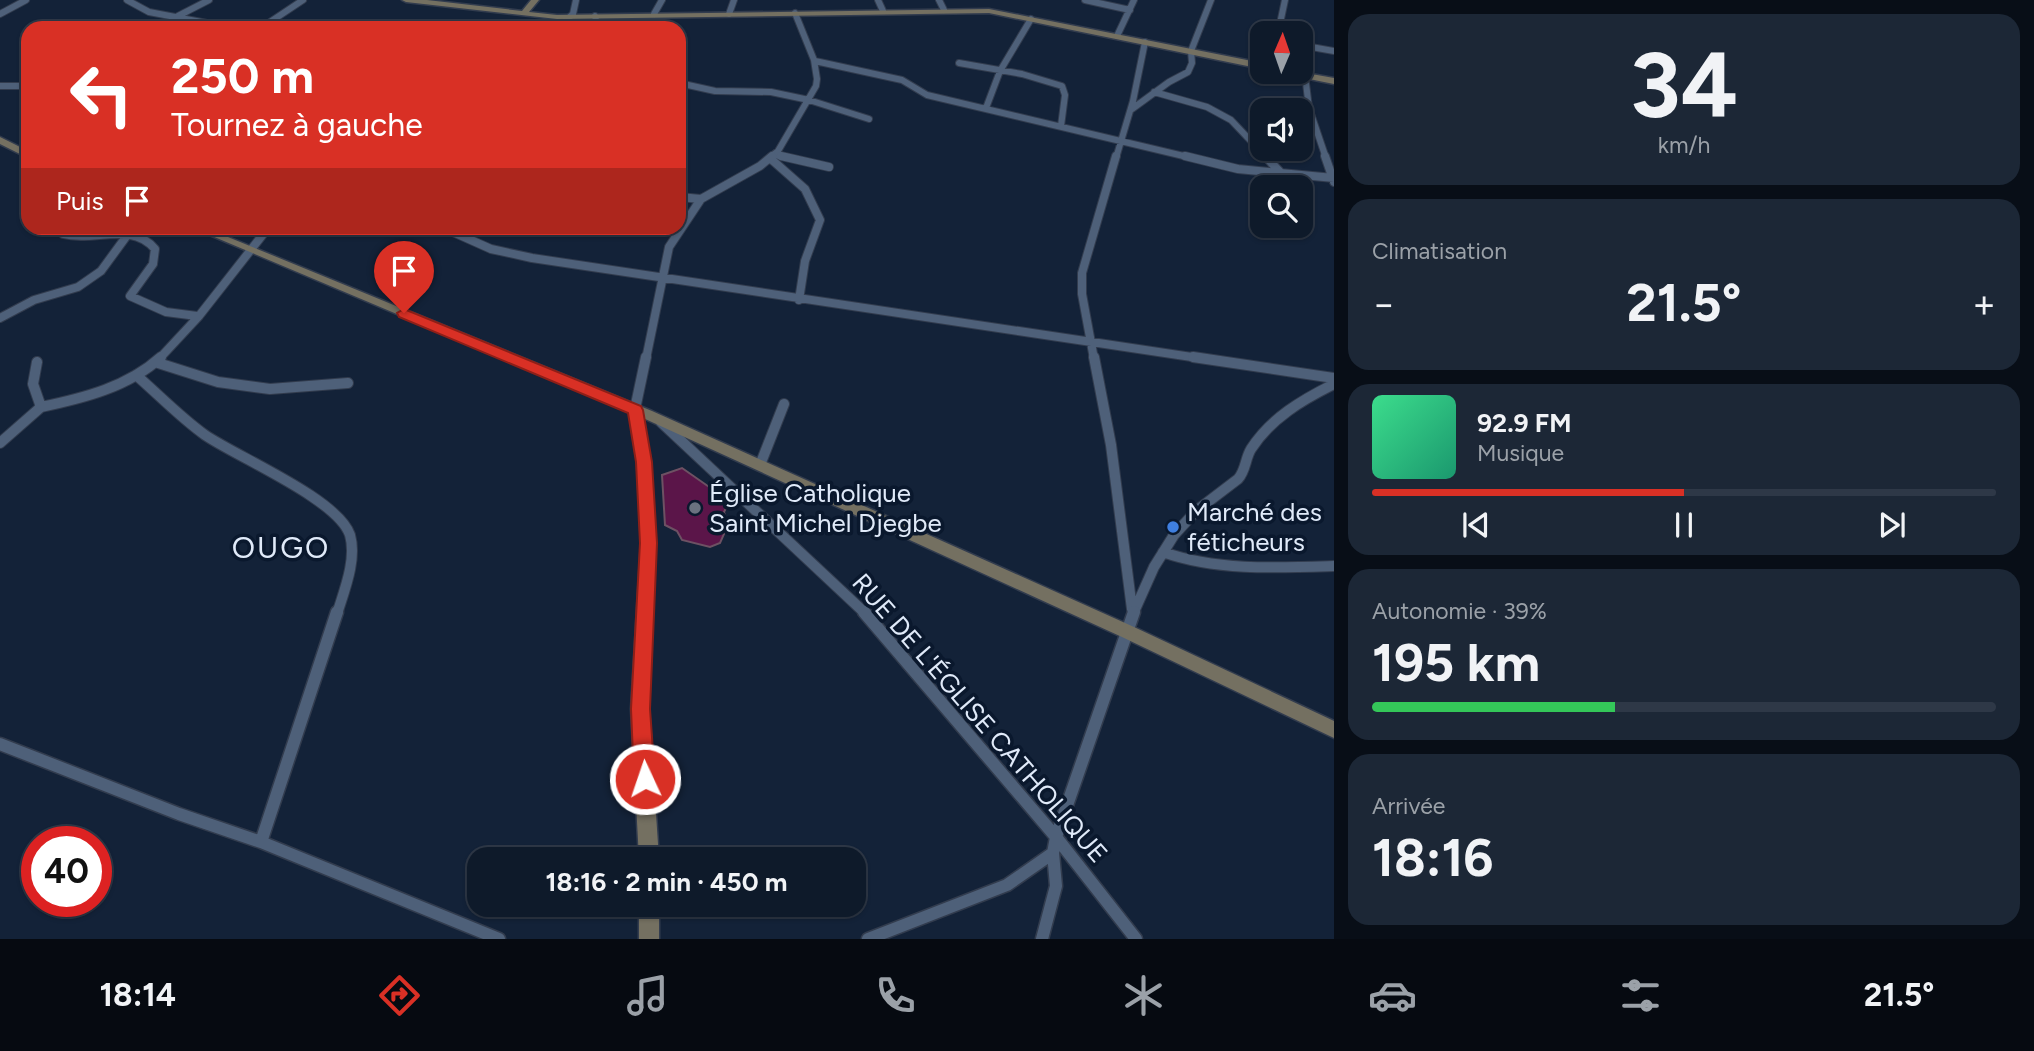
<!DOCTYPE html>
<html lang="fr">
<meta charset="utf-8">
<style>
:root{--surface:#0e1a2a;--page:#1c2736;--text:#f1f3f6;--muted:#9ba1a8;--line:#2e3847;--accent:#d93025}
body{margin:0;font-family:Figtree,sans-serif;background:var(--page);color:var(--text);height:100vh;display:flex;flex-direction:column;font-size:26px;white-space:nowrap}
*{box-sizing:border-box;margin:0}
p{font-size:23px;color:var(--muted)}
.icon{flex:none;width:38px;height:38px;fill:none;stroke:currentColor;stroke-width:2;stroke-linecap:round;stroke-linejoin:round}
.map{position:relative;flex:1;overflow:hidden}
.side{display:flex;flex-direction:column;gap:14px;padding:14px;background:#080e17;width:700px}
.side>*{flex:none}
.guide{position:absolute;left:21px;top:21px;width:665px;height:214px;border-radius:21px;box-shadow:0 2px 5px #0004,0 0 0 2px var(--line);background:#d93025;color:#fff;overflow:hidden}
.needle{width:46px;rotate:2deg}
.tools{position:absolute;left:1250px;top:21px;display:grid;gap:14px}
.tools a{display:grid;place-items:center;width:63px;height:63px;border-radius:14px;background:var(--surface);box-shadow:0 2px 5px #0004,0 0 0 2px var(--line);font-size:35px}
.speed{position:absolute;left:21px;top:826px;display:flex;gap:14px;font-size:35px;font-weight:700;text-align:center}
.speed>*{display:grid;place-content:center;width:91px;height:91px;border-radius:50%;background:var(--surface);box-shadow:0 2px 5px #0004,0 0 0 2px var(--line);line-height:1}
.speed .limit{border:10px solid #d22;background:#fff;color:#111}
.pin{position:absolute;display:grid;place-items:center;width:60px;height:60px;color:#fff;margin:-72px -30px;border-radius:50% 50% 50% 0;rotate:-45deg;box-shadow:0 0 7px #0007}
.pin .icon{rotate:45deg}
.me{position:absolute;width:77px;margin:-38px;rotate:357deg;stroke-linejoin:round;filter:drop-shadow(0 0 5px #0008)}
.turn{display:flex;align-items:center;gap:24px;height:147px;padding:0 35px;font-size:32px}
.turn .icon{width:91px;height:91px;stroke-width:2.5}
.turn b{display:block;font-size:49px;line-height:60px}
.then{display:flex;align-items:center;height:66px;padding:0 35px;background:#0003;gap:14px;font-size:26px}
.big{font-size:52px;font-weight:700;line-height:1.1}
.side .widget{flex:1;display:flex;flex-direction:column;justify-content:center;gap:10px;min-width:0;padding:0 24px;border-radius:21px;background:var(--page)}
.side .dial{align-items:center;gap:0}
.dial b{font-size:91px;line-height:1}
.song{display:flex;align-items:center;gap:21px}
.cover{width:84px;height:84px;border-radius:10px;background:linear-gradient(135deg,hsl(150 70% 55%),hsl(160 70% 35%))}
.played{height:7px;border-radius:4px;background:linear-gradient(90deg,var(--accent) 50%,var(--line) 50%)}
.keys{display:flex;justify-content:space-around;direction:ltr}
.heat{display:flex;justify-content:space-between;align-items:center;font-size:38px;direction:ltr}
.charge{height:10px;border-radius:5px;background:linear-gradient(90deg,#34c759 39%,var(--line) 0)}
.trip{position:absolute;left:467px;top:847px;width:399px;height:70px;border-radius:21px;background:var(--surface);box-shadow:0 2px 5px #0004,0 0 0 2px var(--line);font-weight:700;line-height:70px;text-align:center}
.dock{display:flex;height:112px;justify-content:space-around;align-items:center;background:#060a11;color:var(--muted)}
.dock .icon{width:49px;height:49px}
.dock .active{color:var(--accent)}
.dock b{font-size:32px;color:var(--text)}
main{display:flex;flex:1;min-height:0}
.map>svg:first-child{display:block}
</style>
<main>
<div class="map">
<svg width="1334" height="939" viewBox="0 0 1334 939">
<rect width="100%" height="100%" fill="#132238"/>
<path fill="#5b1549" stroke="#6d5163" stroke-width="2" d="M682 468 712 489 728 504 724 512 728 525 720 543 710 547 682 540 677 531 665 525 662 475Z"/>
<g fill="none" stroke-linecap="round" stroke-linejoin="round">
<g stroke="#323c4e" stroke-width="8">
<path id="street-far3" d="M127 0 149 12 233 28
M878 0 883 11
M939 0 944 10
M1085 0 1130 10
M0 14 26 0
M654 14 662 0
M729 14 734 0
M178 16 209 0
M595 16 598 28
M79 25 82 28
M261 28 303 0
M556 28 573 14 576 0
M1278 33 1285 0
M1117 36 1134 0
M1300 45 1334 51
M815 61 902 80 927 95 1192 158
M959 63 1022 74 1062 86 1065 95 1061 126
M1305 75 1309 108 1326 158
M679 83 715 91 771 92 809 100 869 119
M0 86H28
M1154 92 1207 107 1231 120 1267 158
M986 108 1000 71 1031 19
M1132 109 1169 82 1188 72 1192 63 1191 51 1211 0
M775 155 789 158
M769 158 778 151 816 86 817 79 814 60 795 13
M1116 158 1133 101 1145 42"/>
</g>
<g stroke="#323c4e" stroke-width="10">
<path id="street-far2" d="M781 156 829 167
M1185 156 1238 169 1334 178
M1265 156 1281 173
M1325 156 1334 182
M771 159 805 189 820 220 805 261 799 300
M679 197 701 199
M70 228 63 234C94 242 132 221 155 249L153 264 130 296 166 312 197 316
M444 228 491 249 532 258 1205 359
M0 318 34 300 78 287 101 271 131 230
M159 359 199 316 268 228
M646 359 669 247 701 199 760 166 772 156
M1094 359 1082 294V273L1116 156"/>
</g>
<g stroke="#323c4e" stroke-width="12">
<path id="street-far1" d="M1094 357 1111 445 1132 609
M1193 357 1334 378
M37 362 33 384 41 407C84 398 128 387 161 357
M155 362 218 382 270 389 348 383
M136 375C159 395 181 418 205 435 237 457 338 499 350 535 357 560 344 591 337 614
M635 409 646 357
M661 422 866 614
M0 443 41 407
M760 465 784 404
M1163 552C1216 571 1278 568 1334 566
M1133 614 1154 567 1174 535 1196 511 1238 479C1246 470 1245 459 1251 449 1271 418 1302 400 1334 384"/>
</g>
<g stroke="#323c4e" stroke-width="15">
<path id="street" d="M864 612 1056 837 1136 939
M0 744 179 814 261 842 499 939
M261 842 337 612
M868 939 1007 885 1053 853
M1042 939 1056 886 1053 853 1056 837 1134 612"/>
</g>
<g stroke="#323c4e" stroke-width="3">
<path id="secondary" d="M402 0H427L522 11 531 0H539L529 12 557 15 989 9 1262 63V69L989 13 557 19 406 2Z
M1285 72H1300L1334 78V84L1289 75Z
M0 137 28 151V158L0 144Z
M193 228H206L652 411 1134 627 1334 721V738L1122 637 643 418 651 462 655 543 649 709 659 859H639L631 709 641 543 637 462 629 412Z
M639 905H659V939H639Z"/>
</g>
<use href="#street-far3" stroke="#4e6079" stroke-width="6"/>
<use href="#street-far2" stroke="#4e6079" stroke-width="8"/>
<use href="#street-far1" stroke="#4e6079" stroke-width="10"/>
<use href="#street" stroke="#4e6079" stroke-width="12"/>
<use href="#secondary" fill="#747061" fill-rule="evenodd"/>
</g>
<path fill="#d93025" stroke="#8d1f18" stroke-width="2" d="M404 309 641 406 643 410 652 462 657 543 650 709 655 779 652 787 645 790 637 787 634 779 631 709 640 543 636 462 628 413 399 317 397 313Z"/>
<circle fill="#6b7280" stroke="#0a182d" stroke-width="2.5" cx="695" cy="508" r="7"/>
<circle fill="#3f7fe0" stroke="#0a182d" stroke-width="2.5" cx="1173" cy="527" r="7"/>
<g text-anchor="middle" stroke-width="7" stroke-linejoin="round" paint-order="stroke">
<g font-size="26" fill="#e0eaf9" stroke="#0a182d" text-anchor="start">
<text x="709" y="502">Église Catholique<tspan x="709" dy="30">Saint Michel Djegbe</tspan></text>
<text x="1187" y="521">Marché des<tspan x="1187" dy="30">féticheurs</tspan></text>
</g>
<g font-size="26" fill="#e0eaf9" stroke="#0a182d">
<text transform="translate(980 718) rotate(49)" y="9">RUE DE L'ÉGLISE CATHOLIQUE</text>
</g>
<g font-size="30" letter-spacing="2" fill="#e0eaf9" stroke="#0a182d">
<text x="281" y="558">OUGO</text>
</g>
</g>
</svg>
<div class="tools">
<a><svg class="needle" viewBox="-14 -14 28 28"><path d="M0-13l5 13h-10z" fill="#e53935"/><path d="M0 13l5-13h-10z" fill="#9ba1a8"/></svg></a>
<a><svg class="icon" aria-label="sound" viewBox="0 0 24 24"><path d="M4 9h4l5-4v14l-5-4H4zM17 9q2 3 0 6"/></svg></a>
<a><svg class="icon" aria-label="search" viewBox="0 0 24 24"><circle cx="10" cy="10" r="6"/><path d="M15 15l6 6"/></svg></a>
</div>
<div class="speed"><div class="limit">40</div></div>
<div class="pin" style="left:404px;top:313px;background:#d93025"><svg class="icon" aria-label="arrive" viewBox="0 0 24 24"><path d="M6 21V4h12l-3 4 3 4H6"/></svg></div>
<svg class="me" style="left:645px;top:779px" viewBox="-20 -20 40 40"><circle r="17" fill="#d93025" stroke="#fff" stroke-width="3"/><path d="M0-11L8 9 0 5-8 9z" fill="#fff"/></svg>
<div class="trip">18:16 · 2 min · 450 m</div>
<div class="guide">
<div class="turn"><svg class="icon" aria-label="left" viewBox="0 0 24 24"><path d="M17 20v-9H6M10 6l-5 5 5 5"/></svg><div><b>250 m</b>Tournez à gauche</div></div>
<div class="then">Puis<svg class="icon" aria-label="arrive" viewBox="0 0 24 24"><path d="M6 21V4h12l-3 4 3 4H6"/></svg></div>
</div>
</div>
<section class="side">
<div class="widget dial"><b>34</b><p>km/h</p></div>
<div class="widget"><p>Climatisation</p>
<div class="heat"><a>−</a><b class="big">21.5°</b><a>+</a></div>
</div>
<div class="widget">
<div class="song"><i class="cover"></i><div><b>92.9 FM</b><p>Musique</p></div></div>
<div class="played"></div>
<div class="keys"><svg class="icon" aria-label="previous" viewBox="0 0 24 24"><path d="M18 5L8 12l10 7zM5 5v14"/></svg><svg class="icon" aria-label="pause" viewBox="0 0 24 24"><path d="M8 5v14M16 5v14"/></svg><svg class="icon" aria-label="next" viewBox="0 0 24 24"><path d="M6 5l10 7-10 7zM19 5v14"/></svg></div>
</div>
<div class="widget"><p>Autonomie · 39%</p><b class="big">195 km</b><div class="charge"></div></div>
<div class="widget"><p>Arrivée</p><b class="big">18:16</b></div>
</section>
</main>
<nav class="dock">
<b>18:14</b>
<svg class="icon active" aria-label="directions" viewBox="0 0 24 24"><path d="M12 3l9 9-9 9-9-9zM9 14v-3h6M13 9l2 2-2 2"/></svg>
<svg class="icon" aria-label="music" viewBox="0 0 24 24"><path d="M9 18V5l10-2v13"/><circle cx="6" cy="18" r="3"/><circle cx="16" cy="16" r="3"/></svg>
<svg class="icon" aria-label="phone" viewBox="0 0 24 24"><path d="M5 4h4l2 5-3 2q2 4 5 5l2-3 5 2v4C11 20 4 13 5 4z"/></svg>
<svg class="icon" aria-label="climate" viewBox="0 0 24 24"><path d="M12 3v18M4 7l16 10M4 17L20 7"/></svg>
<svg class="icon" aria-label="car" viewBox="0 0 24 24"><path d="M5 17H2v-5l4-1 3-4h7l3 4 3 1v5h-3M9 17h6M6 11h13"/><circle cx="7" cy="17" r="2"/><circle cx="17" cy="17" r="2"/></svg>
<svg class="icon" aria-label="filters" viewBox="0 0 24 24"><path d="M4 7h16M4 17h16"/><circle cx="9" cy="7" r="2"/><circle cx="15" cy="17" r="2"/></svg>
<b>21.5°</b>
</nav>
